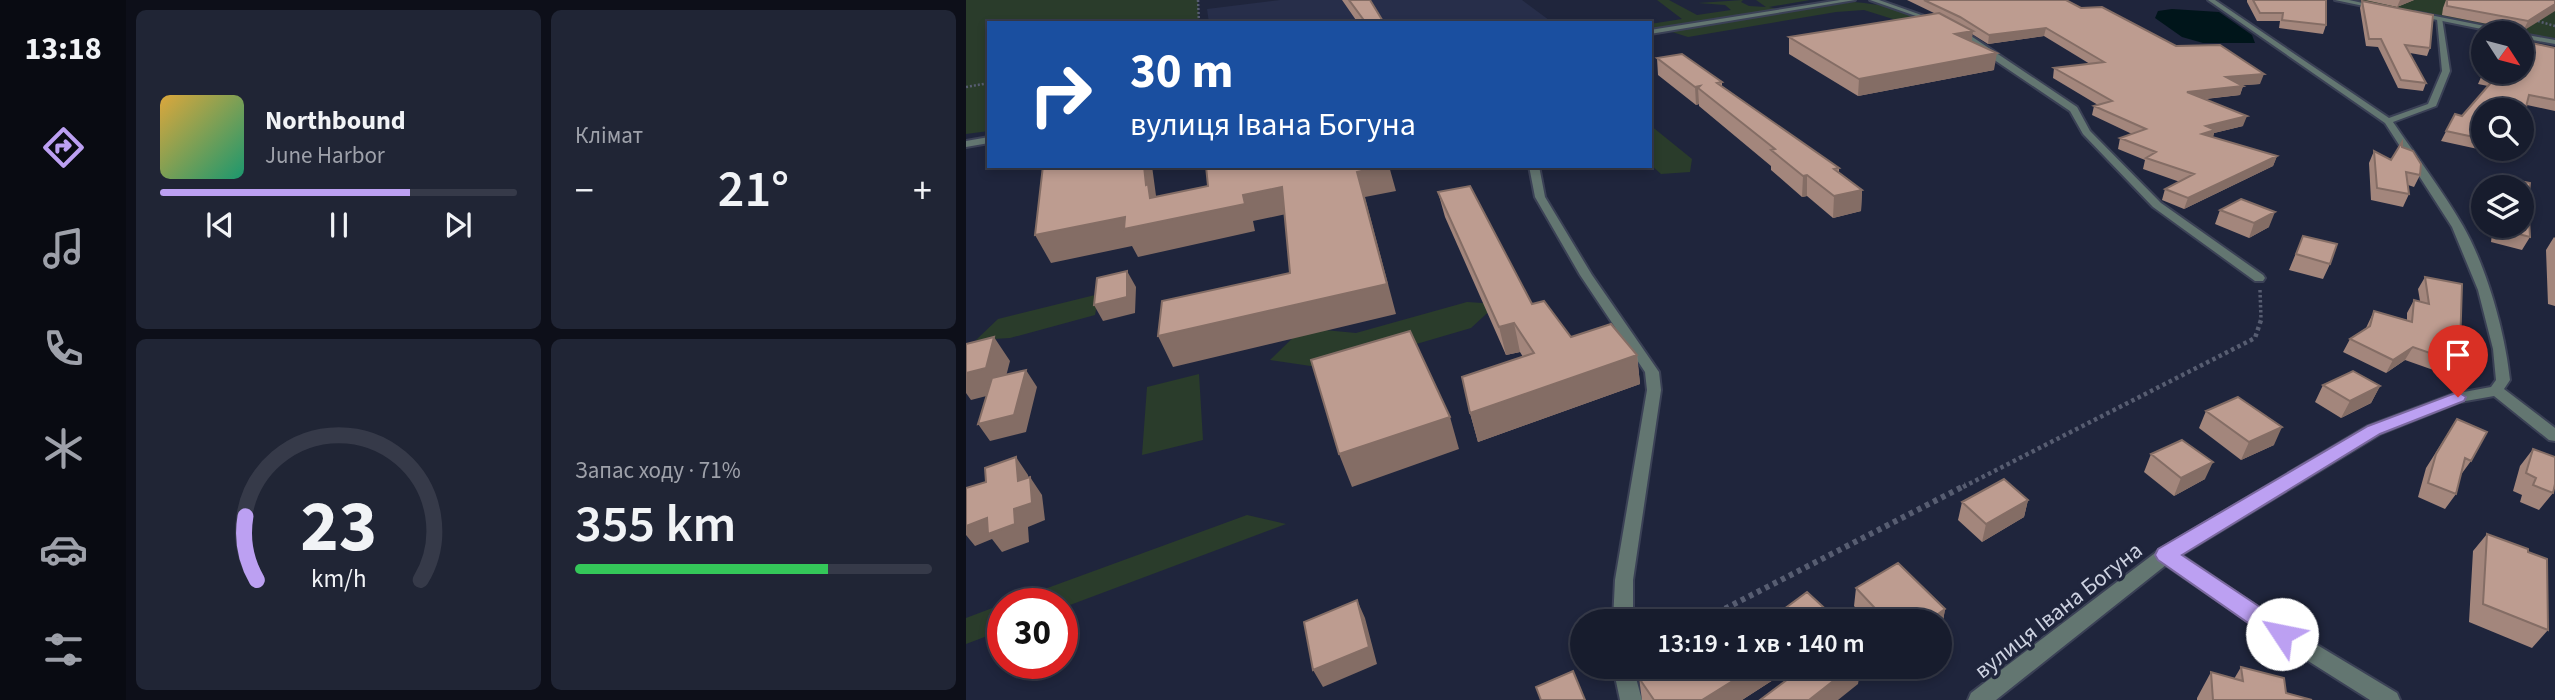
<!DOCTYPE html>
<html lang="uk">
<meta charset="utf-8">
<style>
:root{--surface:#171c2d;--page:#202535;--text:#f1f3f6;--muted:#9ea1aa;--line:#363a49;--accent:#bca0f2}
body{margin:0;font-family:"Source Sans 3",sans-serif;background:var(--page);color:var(--text);height:100vh;display:flex;flex-direction:column;font-size:26px;white-space:nowrap}
*{box-sizing:border-box;margin:0}
p{font-size:23px;color:var(--muted)}
.icon{flex:none;width:38px;height:38px;fill:none;stroke:currentColor;stroke-width:2;stroke-linecap:round;stroke-linejoin:round}
.map{position:relative;flex:1;overflow:hidden}
.details{display:flex;flex-direction:column;gap:10px;padding:10px;background:#0d0f19;width:840px}
.details>*{flex:none}
.hud{position:absolute;left:21px;top:21px;width:665px;height:147px;border-radius:0px;box-shadow:0 4px 10px #0003,0 0 0 2px var(--line);background:#1a4fa0;color:#fff;overflow:hidden}
.needle{width:46px;rotate:126deg}
.fabs{position:absolute;left:1505px;top:21px;display:grid;gap:14px}
.fabs a{display:grid;place-items:center;width:63px;height:63px;border-radius:50%;background:var(--surface);box-shadow:0 4px 10px #0003,0 0 0 2px var(--line);font-size:35px}
.speed{position:absolute;left:21px;top:588px;display:flex;gap:14px;font-size:35px;font-weight:700;text-align:center}
.speed>*{display:grid;place-content:center;width:91px;height:91px;border-radius:50%;background:var(--surface);box-shadow:0 4px 10px #0003,0 0 0 2px var(--line);line-height:1}
.speed .limit{border:10px solid #d22;background:#fff;color:#111}
.pin{position:absolute;display:grid;place-items:center;width:60px;height:60px;color:#fff;margin:-72px -30px;border-radius:50% 50% 50% 0;rotate:-45deg;box-shadow:0 0 7px #0007}
.pin .icon{rotate:45deg}
.me{position:absolute;width:77px;margin:-38px;rotate:304deg;stroke-linejoin:round;filter:drop-shadow(0 0 5px #0008)}
.turn{display:flex;align-items:center;gap:24px;height:147px;padding:0 28px;font-size:32px}
.turn .icon{width:91px;height:91px;stroke-width:2.5}
.turn b{display:block;font-size:49px;line-height:60px}
.big{font-size:52px;font-weight:600;line-height:1.1}
.details .card{flex:1;display:flex;flex-direction:column;justify-content:center;gap:10px;min-width:0;padding:0 24px;border-radius:10px;background:var(--page)}
.details .dial{align-items:center;gap:0}
.dial svg{height:182px;overflow:visible;fill:none;stroke:var(--line);stroke-width:7;stroke-linecap:round;text-anchor:middle}
.dial text{fill:var(--text);stroke:none}
.song{display:flex;align-items:center;gap:21px}
.cover{width:84px;height:84px;border-radius:10px;background:linear-gradient(135deg,hsl(40 70% 55%),hsl(160 70% 35%))}
.played{height:7px;border-radius:4px;background:linear-gradient(90deg,var(--accent) 70%,var(--line) 70%)}
.keys{display:flex;justify-content:space-around;direction:ltr}
.heat{display:flex;justify-content:space-between;align-items:center;font-size:38px;direction:ltr}
.charge{height:10px;border-radius:5px;background:linear-gradient(90deg,#34c759 71%,var(--line) 0)}
.details .tiles{flex:1;display:grid;gap:10px;grid-template-columns:repeat(2,1fr)}
.trip{position:absolute;left:604px;top:609px;width:382px;height:70px;border-radius:35px;background:var(--surface);box-shadow:0 4px 10px #0003,0 0 0 2px var(--line);font-weight:600;line-height:70px;text-align:center}
main{display:flex;flex:1;min-height:0}
.dock{display:flex;flex-direction:column;width:126px;justify-content:space-around;align-items:center;background:#090b12;color:var(--muted)}
.dock .icon{width:49px;height:49px}
.dock .selected{color:var(--accent)}
.dock b{font-size:32px;color:var(--text)}
.map>svg:first-child{display:block}
</style>
<main>
<nav class="dock">
<b>13:18</b>
<svg class="icon selected" aria-label="directions" viewBox="0 0 24 24"><path d="M12 3l9 9-9 9-9-9zM9 14v-3h6M13 9l2 2-2 2"/></svg>
<svg class="icon" aria-label="music" viewBox="0 0 24 24"><path d="M9 18V5l10-2v13"/><circle cx="6" cy="18" r="3"/><circle cx="16" cy="16" r="3"/></svg>
<svg class="icon" aria-label="phone" viewBox="0 0 24 24"><path d="M5 4h4l2 5-3 2q2 4 5 5l2-3 5 2v4C11 20 4 13 5 4z"/></svg>
<svg class="icon" aria-label="climate" viewBox="0 0 24 24"><path d="M12 3v18M4 7l16 10M4 17L20 7"/></svg>
<svg class="icon" aria-label="car" viewBox="0 0 24 24"><path d="M5 17H2v-5l4-1 3-4h7l3 4 3 1v5h-3M9 17h6M6 11h13"/><circle cx="7" cy="17" r="2"/><circle cx="17" cy="17" r="2"/></svg>
<svg class="icon" aria-label="filters" viewBox="0 0 24 24"><path d="M4 7h16M4 17h16"/><circle cx="9" cy="7" r="2"/><circle cx="15" cy="17" r="2"/></svg>
</nav>
<section class="details">
<div class="tiles">
<div class="card">
<div class="song"><i class="cover"></i><div><b>Northbound</b><p>June Harbor</p></div></div>
<div class="played"></div>
<div class="keys"><svg class="icon" aria-label="previous" viewBox="0 0 24 24"><path d="M18 5L8 12l10 7zM5 5v14"/></svg><svg class="icon" aria-label="pause" viewBox="0 0 24 24"><path d="M8 5v14M16 5v14"/></svg><svg class="icon" aria-label="next" viewBox="0 0 24 24"><path d="M6 5l10 7-10 7zM19 5v14"/></svg></div>
</div>
<div class="card"><p>Клімат</p>
<div class="heat"><a>−</a><b class="big">21°</b><a>+</a></div>
</div>
<div class="card dial"><svg viewBox="0 0 100 80">
<path d="M14 69A42 42 0 1 1 86 69"/>
<path d="M14 69A42 42 0 0 1 9 41" stroke="#bca0f2"/>
<text x="50" y="56" font-size="32" font-weight="700">23</text>
<text x="50" y="72" font-size="11">km/h</text>
</svg></div>
<div class="card"><p>Запас ходу · 71%</p><b class="big">355 km</b><div class="charge"></div></div>
</div>
</section>
<div class="map">
<svg width="1589" height="700" viewBox="0 0 1589 700">
<rect width="100%" height="100%" fill="#1f253c"/>
<path fill="#272e4a" d="M314 0H556L583 20 578 23H243L241 9Z"/>
<path fill="#2a3c2b" d="M0 0H232L233 23H23V131L0 134Z
M691 0H703L731 15 765 10 759 5 732 3 777 0 775 2 783 6 800 7 790 0H844L803 7 811 9 684 29V24L716 19Z
M1383 0H1589V41Z
M888 2C915 5 945 7 962 30L898 10 870 12 722 37 703 31Z
M684 125 726 159 724 172 695 174 684 164Z
M133 294 129 315 44 338 10 340 32 319Z
M501 302 531 304 505 328 365 369 304 360 337 328 390 333Z
M233 374 237 440 176 455 181 387Z
M281 515 320 524 96 608V604H38Z
M37 604V630L0 644V618Z"/>
<path fill="#00151a" d="M1206 9 1253 12 1286 35 1289 43H1237L1216 37 1189 18 1192 11Z"/>
<g fill="none" stroke-linecap="round" stroke-linejoin="round">
<g stroke="#3b4156" stroke-width="4">
<path id="minor" d="M904 0H913L975 22 970 23Z
M1242 0H1249L1423 118 1462 104 1476 71 1471 19 1476 18 1484 71 1470 106 1427 122C1450 156 1476 190 1497 226 1521 268 1539 332 1544 380L1538 389 1589 428V441L1583 440 1528 396 1494 402 1414 434 1215 555 1323 628 1431 693 1434 700H1404L1309 640 1200 565 1030 700H1002L1005 693 1193 550 1402 426 1487 394 1525 387 1530 380 1527 349 1512 290 1486 227 1419 123Z
M987 28H993L1111 107 1124 131 1195 203 1297 275 1299 278 1297 281H1289L1187 207 1117 134 1104 111 987 32Z
M563 166H573L579 197 626 275 693 372 695 390 667 580V621H647L649 580 681 390 679 372 614 275 569 197Z
M647 667H667L676 700H654Z"/>
</g>
<g stroke="#3b4156" stroke-width="4">
<path id="tertiary" d="M874 0H889L684 34V30Z
M1369 0H1383L1415 7 1412 9Z
M1449 12 1544 31 1548 33H1535L1447 15Z
M1556 34 1589 40V44L1556 38Z
M23 137V143L0 147V141Z"/>
</g>
<path stroke="#575d71" stroke-width="2.5" stroke-dasharray="2 2" stroke-linecap="butt" d="M232 0 233 23
M1568 20 1589 26
M0 87 23 83"/>
<path stroke="#575d71" stroke-width="3.5" stroke-dasharray="2.5 2.5" stroke-linecap="butt" d="M1294 290 1295 319"/>
<path stroke="#575d71" stroke-width="4.5" stroke-dasharray="3.5 3.5" stroke-linecap="butt" d="M997 487 1289 338 1296 317"/>
<path stroke="#575d71" stroke-width="6" stroke-dasharray="4.5 4.5" stroke-linecap="butt" d="M735 621 1000 485"/>
<use href="#minor" fill="#637671" fill-rule="evenodd"/>
<use href="#tertiary" fill="#637671" fill-rule="evenodd"/>
</g>
<path fill="#a3867c" d="M376 0H404L418 23H392Z
M941 0H1100L1115 8 1210 46 1294 84 1276 85 1277 86 1274 95 1240 99 1277 126 1248 133 1247 137 1311 156 1307 166 1218 209 1196 200 1199 189 1214 182 1177 169 1179 160 1152 149 1154 138 1166 134 1126 115 1128 106 1132 105 1087 78 1088 68 1124 64 1078 36 1022 44 1006 34 1005 41 1028 70 892 96 823 54V37L970 14Z
M1281 0H1360V25L1357 34 1313 28 1314 21H1291L1281 2Z
M1399 0H1448L1431 7Z
M1480 0H1589L1557 31 1476 15 1477 8Z
M1396 1 1464 48 1461 56 1444 53 1460 83 1457 91 1432 88 1412 47 1400 46 1394 8Z
M1589 48V111L1561 105 1517 110V149H1548L1544 156 1475 141 1489 114 1496 116 1522 86 1512 84 1516 75Z
M691 58 756 82V86L873 168V172L896 190 895 211 867 218 841 196 836 197 805 170V166L733 106V104L730 105 692 75Z
M1436 147 1454 175 1448 187 1442 185 1443 194 1437 207 1405 200 1403 163 1408 151 1425 160Z
M1529 176 1564 183 1562 201 1564 237 1556 250 1525 242 1527 226H1556V187H1523Z
M472 192 566 304 605 337 671 355 674 384 512 442 504 413 557 357 554 352 540 355 479 217Z
M1254 210 1303 227 1283 238 1249 224Z
M1337 236 1364 264 1357 279 1323 270Z
M1588 237 1589 238V306L1582 304 1580 250Z
M1459 277 1490 357 1482 370 1475 368 1473 372 1439 360 1420 373 1377 352 1384 339 1400 328 1408 311 1441 320V313L1448 300 1454 301 1452 289Z
M1357 385 1414 386 1405 403 1375 418 1349 402Z
M1240 411 1308 445 1275 460 1233 428Z
M1491 419 1505 461 1494 476 1490 494 1479 509 1452 497 1460 468Z
M1567 449 1587 493 1573 510 1554 502 1556 495 1547 491 1554 466Z
M1185 454 1239 479 1208 496 1178 472Z
M1062 500 1058 517 1016 542 992 520 996 502Z
M1521 534 1562 552 1582 630 1566 648 1503 622 1507 551Z
M890 588 979 609 976 627 973 621H902L888 606Z
M827 667 776 700H676L673 678Z
M1275 667 1320 693 1346 700H1231V698L1245 672 1268 679Z"/>
<path fill="#846d65" d="M1434 0H1448L1431 7Z
M1589 4V11L1557 31 1562 21Z
M1080 28 1078 36 1022 44 1023 35Z
M1007 31 1005 47 989 34Z
M1031 53 1028 70 892 96 893 79Z
M1298 74 1294 84 1257 87 1260 77Z
M734 86 732 88 733 104 730 105 729 87Z
M1277 86 1274 95 1219 101 1221 92Z
M1281 116 1277 126 1248 133 1246 140 1237 134 1240 126Z
M1311 156 1307 166 1218 209 1222 198Z
M178 166H186L191 203 277 195 316 187 325 213 287 221 289 231 172 257 166 246 85 263 69 235 184 198 180 185Z
M418 166H423L430 191 399 197 430 314 207 367 192 336 421 284 391 172Z
M841 175V196L836 197 837 176Z
M896 190 895 211 867 218 868 196Z
M1309 212 1303 227 1283 238 1288 223Z
M161 271 170 287 169 313 137 321 128 305Z
M548 323 554 352 540 355 533 327Z
M28 337 44 361 36 392 5 400 0 393V368Z
M1447 347 1439 360 1420 373 1427 360Z
M671 355 674 384 512 442 504 413Z
M60 370 71 387 60 432 24 441 12 424Z
M1414 386 1405 403 1375 418 1384 401Z
M484 417 493 449 386 487 373 454Z
M1316 427 1308 445 1275 460 1283 442Z
M50 457 62 475 65 499 52 481Z
M1247 462 1239 479 1208 496 1215 478Z
M64 477 76 495 79 520 62 527 63 542 36 552 26 539 9 546 0 535V526Z
M1062 500 1058 517 1016 542 1020 524Z
M391 600 399 618 411 664 357 687 347 670Z
M979 609 976 627 973 629V621H962Z
M789 667H827L776 700H736Z
M885 667H895L892 684 872 700H843Z"/>
<path fill="#bd9c90" stroke="#846d65" stroke-width="2" d="M383 0H404L418 23H400Z
M958 0H1100L1115 8 1136 7 1210 46 1254 45 1298 74 1260 77 1277 86 1221 92 1281 116 1240 126 1249 130 1236 134 1311 156 1222 198 1199 189 1228 174 1180 158 1190 152 1154 138 1180 129 1128 106 1146 101 1088 68 1138 62 1080 28 1023 35 994 17Z
M1287 0H1360V25L1316 20 1317 13H1294Z
M1481 0H1589V4L1562 21 1481 6Z
M1396 1 1467 15 1464 48 1439 45 1460 83 1435 80 1415 39H1403Z
M973 13 1007 31 989 34 1031 53 893 79 823 37Z
M1556 41 1589 48V100L1563 95 1556 123V110H1517V139L1480 131 1489 114 1496 116 1529 78 1516 75 1520 72H1556Z
M716 54 756 82 751 83 873 168 868 169 896 190 868 196 841 175 837 176 805 150 809 149 732 88 734 86 729 87 691 58Z
M1436 142V147L1447 151 1455 164 1454 175 1440 172 1443 194 1411 188 1408 151 1425 160Z
M77 166H178L180 185 182 184 184 198 242 186 240 166H418L391 172 421 284 192 336 196 301 324 273 316 187 277 195 279 204 158 229 159 217 69 235Z
M1529 176 1564 183 1562 201 1564 237 1533 229V226H1556V187H1527Z
M504 186 566 304 578 301 605 337 645 324 671 355 504 413 496 377 568 353 548 323 533 327 472 192Z
M1275 199 1309 212 1288 223 1254 210Z
M1337 236 1371 244 1364 264 1330 254Z
M161 271V297L128 305 131 278Z
M1459 277 1496 284 1494 347 1490 357 1482 355 1481 359 1447 347 1427 360 1384 339 1404 326 1408 311 1446 322 1448 300 1463 304Z
M444 331 484 417 373 454 345 360Z
M28 337 20 368 0 373V344Z
M60 370 48 415 12 424 26 378Z
M1387 371 1414 386 1384 401 1357 385Z
M1272 397 1316 427 1283 442 1240 411Z
M1491 419 1521 432 1505 461 1499 458 1490 494 1462 483 1470 454Z
M1216 440 1247 462 1215 478 1185 454Z
M1567 449 1589 457V484L1587 493 1567 485 1570 478 1560 473Z
M50 457 52 481 64 477 66 503 48 509 49 524 22 534 21 518 0 526V488L20 482 19 468Z
M1038 479 1062 500 1020 524 996 502Z
M1521 534 1562 549V552L1581 559 1582 630 1517 604Z
M932 563 979 609 962 621H921L890 588Z
M841 592 868 617 863 621H802Z
M391 600 403 647 347 670 338 622Z
M768 616 772 621H760Z
M683 667H789L736 700H688L673 678 674 672Z
M838 667H885L843 700H794Z
M1275 667 1318 678 1320 693 1346 700H1247L1245 672 1277 681Z
M607 671 619 700H575L570 687Z"/>
<path fill="#bca0f2" stroke="#7a689d" stroke-width="2" d="M1492 392 1500 397 1498 401 1414 434 1216 555 1324 627 1327 634 1324 641 1316 644 1308 641 1192 560 1189 555 1192 549 1402 426Z"/>
<g text-anchor="middle" stroke-width="7" stroke-linejoin="round" paint-order="stroke">
<g font-size="23" fill="#cdd2e1" stroke="#1f253c">
<text transform="translate(1092 610) rotate(-38)" y="8">вулиця Івана Богуна</text>
</g>
</g>
</svg>
<div class="fabs">
<a><svg class="needle" viewBox="-14 -14 28 28"><path d="M0-13l5 13h-10z" fill="#e53935"/><path d="M0 13l5-13h-10z" fill="#9ea1aa"/></svg></a>
<a><svg class="icon" aria-label="search" viewBox="0 0 24 24"><circle cx="10" cy="10" r="6"/><path d="M15 15l6 6"/></svg></a>
<a><svg class="icon" aria-label="layers" viewBox="0 0 24 24"><path d="M12 4l9 5-9 5-9-5zM3 14l9 5 9-5"/></svg></a>
</div>
<div class="speed"><div class="limit">30</div></div>
<div class="pin" style="left:1492px;top:397px;background:#d93025"><svg class="icon" aria-label="arrive" viewBox="0 0 24 24"><path d="M6 21V4h12l-3 4 3 4H6"/></svg></div>
<svg class="me" style="left:1316px;top:634px" viewBox="-20 -20 40 40"><circle r="19" fill="#fff"/><path d="M0-13L10 11 0 6-10 11z" fill="#bca0f2"/></svg>
<div class="trip">13:19 · 1 хв · 140 m</div>
<div class="hud">
<div class="turn"><svg class="icon" aria-label="right" viewBox="0 0 24 24"><path d="M7 20v-9h11M14 6l5 5-5 5"/></svg><div><b>30 m</b>вулиця Івана Богуна</div></div>
</div>
</div>
</main>
